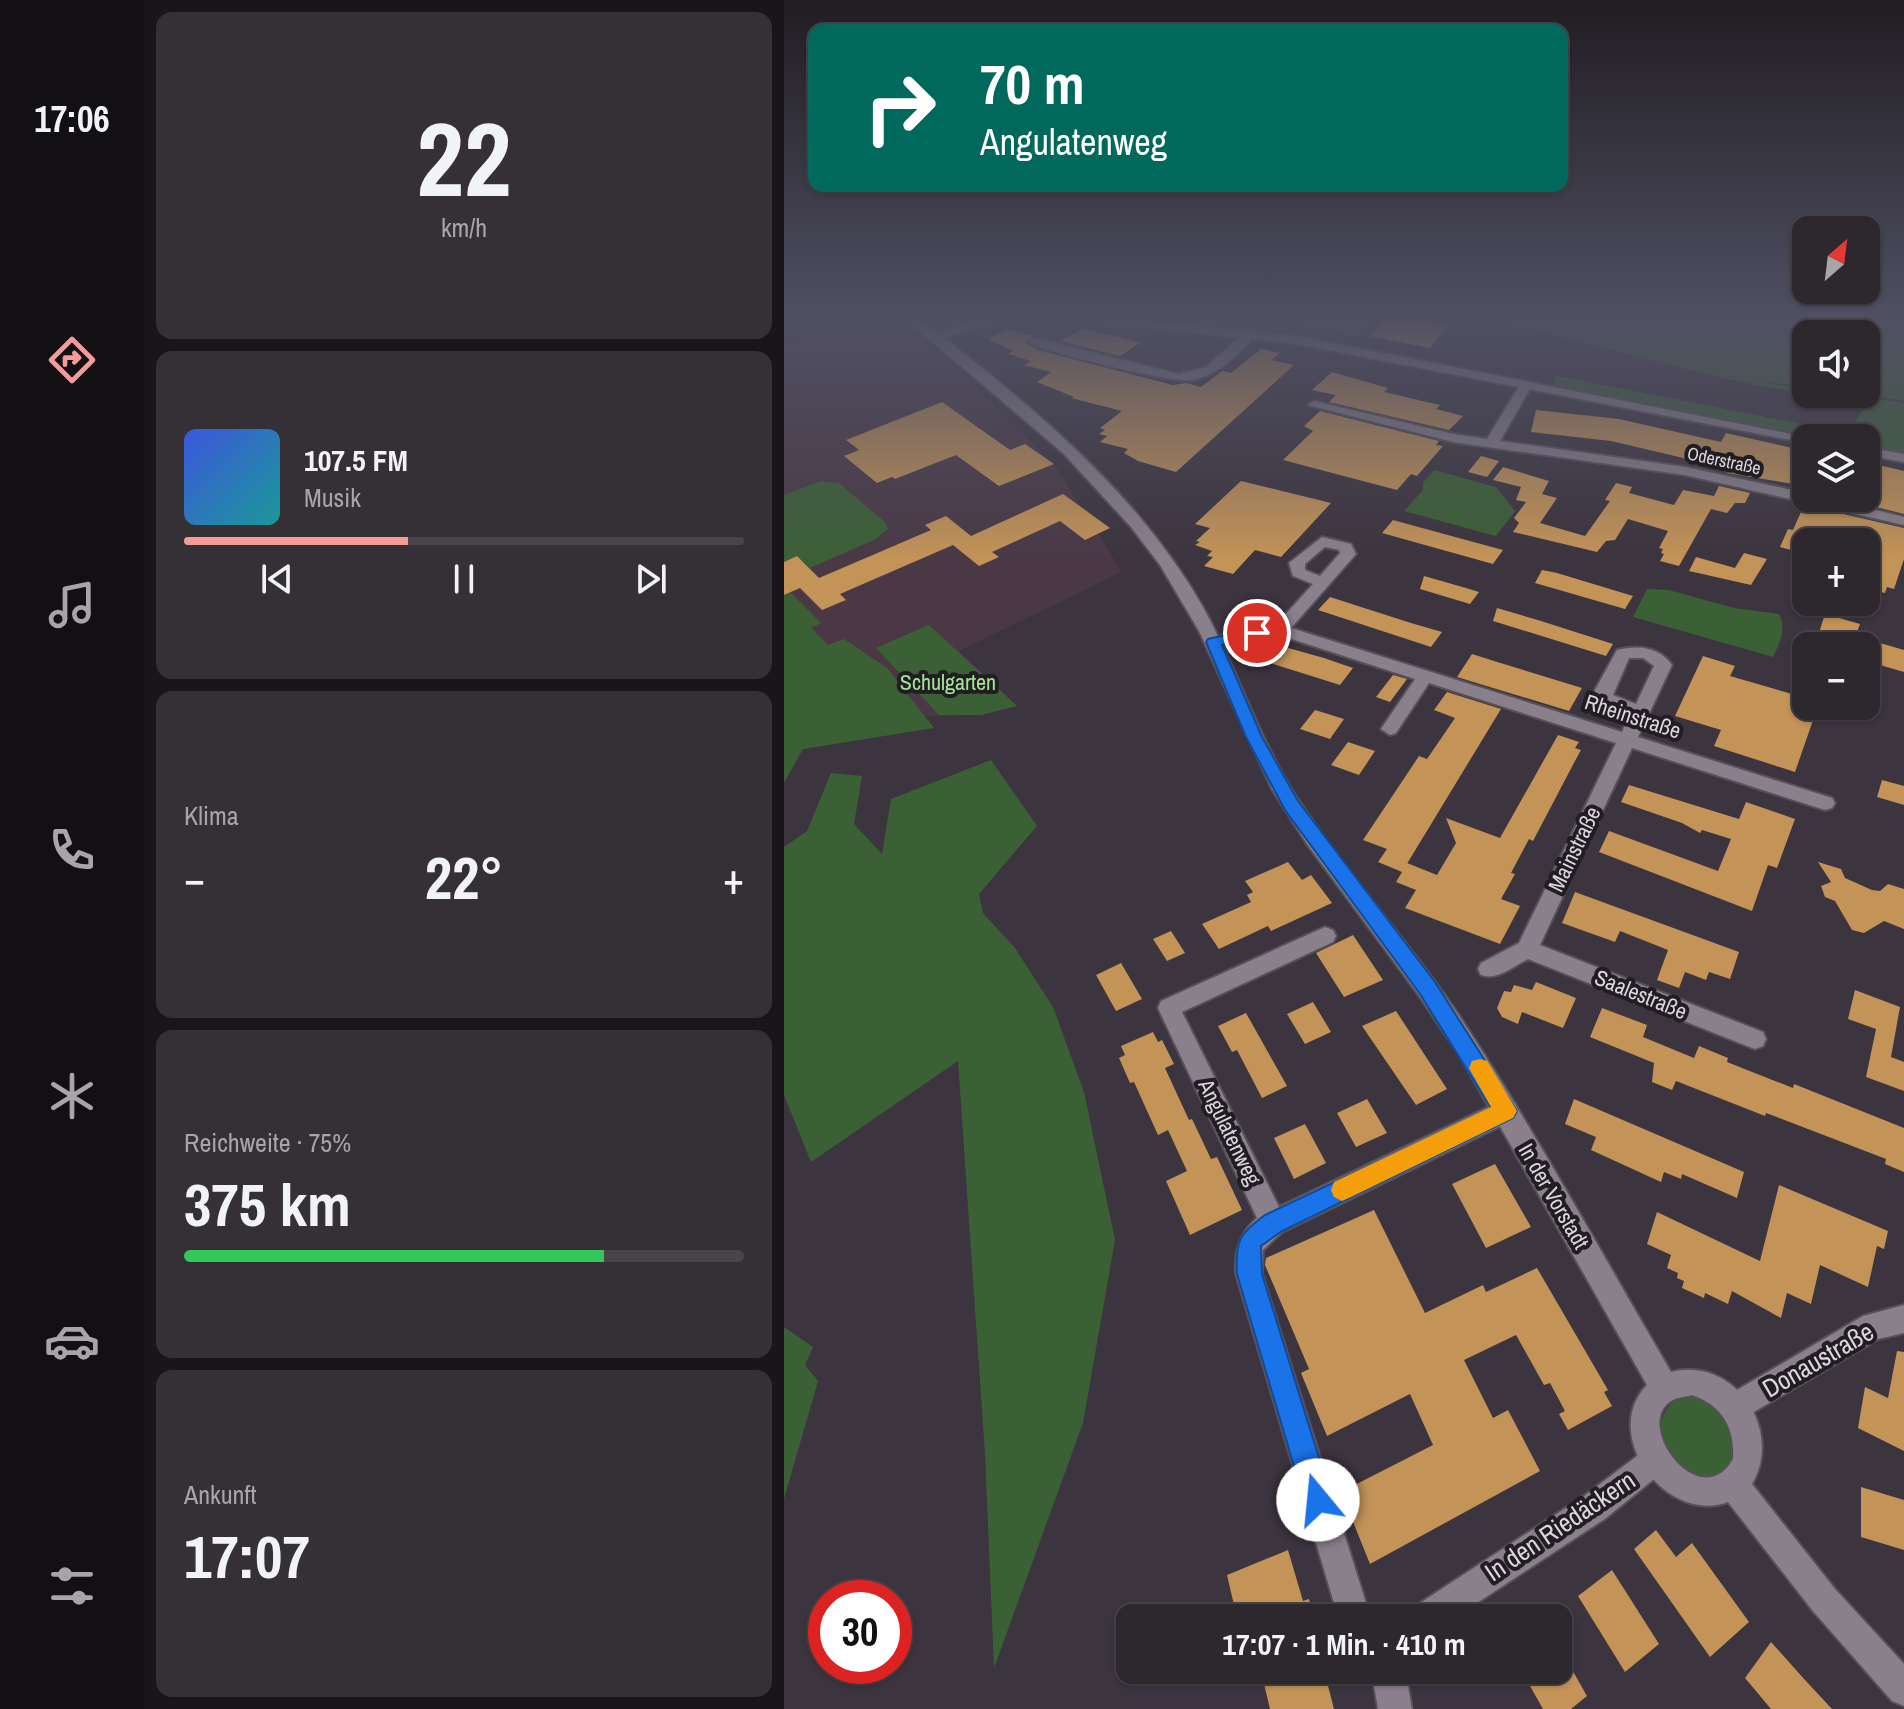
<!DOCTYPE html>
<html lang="de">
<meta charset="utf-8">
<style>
:root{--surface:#2d272e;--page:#352f36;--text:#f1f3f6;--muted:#a7a5aa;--line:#48444a;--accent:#f59b9b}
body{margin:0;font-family:"Archivo Narrow",sans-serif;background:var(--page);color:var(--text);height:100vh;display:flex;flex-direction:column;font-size:30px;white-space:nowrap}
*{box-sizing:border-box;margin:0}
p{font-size:26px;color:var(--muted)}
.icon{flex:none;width:44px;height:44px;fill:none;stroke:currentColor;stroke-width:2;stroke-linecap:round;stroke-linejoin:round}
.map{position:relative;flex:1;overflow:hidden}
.panel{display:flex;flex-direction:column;gap:12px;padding:12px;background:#191519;width:640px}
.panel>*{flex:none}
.hud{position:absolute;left:24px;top:24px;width:760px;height:168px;border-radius:16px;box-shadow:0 2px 6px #0004,0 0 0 2px var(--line);background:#00695c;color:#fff;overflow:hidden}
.needle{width:52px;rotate:28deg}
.tools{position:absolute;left:1008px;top:216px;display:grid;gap:16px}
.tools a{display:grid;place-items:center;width:88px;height:88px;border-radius:16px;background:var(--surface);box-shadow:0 2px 6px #0004,0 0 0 2px var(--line);font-size:40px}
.speed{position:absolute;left:24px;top:1580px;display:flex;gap:16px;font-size:40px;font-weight:700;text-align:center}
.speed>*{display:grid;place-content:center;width:104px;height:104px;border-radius:50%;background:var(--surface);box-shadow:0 2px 6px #0004,0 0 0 2px var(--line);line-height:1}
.speed .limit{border:12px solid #d22;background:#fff;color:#111}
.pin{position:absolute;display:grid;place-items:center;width:68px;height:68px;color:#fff;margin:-34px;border:4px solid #fff;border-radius:50%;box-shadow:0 2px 8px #0007}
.me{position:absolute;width:88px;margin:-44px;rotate:343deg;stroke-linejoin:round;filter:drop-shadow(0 0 6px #0008)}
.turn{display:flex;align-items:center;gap:28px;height:168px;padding:0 40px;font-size:36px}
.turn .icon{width:104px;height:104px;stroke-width:2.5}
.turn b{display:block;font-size:56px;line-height:68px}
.big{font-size:60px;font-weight:800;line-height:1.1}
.panel .tile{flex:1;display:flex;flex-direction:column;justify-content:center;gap:12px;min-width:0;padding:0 28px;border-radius:16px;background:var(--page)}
.panel .dial{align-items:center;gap:0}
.dial b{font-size:104px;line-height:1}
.song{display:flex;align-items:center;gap:24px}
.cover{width:96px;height:96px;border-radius:12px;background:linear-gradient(135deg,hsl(230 70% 55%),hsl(180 70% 35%))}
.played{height:8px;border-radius:4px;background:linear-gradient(90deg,var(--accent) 40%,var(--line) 40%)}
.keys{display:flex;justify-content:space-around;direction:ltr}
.heat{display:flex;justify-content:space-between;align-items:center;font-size:44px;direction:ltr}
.charge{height:12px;border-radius:6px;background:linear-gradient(90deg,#34c759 75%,var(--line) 0)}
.trip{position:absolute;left:332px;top:1604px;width:456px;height:80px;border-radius:16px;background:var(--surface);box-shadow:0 2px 6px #0004,0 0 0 2px var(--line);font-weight:800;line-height:80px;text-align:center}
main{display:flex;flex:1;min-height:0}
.tab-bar{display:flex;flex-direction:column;width:144px;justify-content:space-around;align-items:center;background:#121012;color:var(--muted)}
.tab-bar .icon{width:56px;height:56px}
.tab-bar .selected{color:var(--accent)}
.tab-bar b{font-size:36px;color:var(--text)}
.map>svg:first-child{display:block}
</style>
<main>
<nav class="tab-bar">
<b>17:06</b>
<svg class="icon selected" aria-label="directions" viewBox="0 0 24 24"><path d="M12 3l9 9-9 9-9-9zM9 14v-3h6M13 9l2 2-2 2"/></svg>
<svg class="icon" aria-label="music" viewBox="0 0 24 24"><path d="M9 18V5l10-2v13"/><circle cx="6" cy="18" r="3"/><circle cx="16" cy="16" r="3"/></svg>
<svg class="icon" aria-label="phone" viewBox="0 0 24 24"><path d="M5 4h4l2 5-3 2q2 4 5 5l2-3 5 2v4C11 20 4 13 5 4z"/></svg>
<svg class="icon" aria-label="climate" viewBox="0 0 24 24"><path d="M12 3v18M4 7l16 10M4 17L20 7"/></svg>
<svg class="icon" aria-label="car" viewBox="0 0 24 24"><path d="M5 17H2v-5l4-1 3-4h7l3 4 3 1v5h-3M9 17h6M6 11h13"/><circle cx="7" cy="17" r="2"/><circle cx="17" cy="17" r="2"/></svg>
<svg class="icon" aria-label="filters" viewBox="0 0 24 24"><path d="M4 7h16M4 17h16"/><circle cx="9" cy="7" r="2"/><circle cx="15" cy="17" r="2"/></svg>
</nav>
<section class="panel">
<div class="tile dial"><b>22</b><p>km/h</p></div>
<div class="tile">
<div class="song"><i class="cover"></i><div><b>107.5 FM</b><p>Musik</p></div></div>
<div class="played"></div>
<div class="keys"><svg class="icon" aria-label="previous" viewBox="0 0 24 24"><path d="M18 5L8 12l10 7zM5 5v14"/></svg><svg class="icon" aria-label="pause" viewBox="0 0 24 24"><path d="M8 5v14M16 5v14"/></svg><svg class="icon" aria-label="next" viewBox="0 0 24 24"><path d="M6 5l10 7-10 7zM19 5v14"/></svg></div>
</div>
<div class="tile"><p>Klima</p>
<div class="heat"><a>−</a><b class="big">22°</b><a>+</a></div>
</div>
<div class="tile"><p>Reichweite · 75%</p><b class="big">375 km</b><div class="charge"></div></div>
<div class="tile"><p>Ankunft</p><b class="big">17:07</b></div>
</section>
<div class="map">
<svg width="1120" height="1709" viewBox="0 0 1120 1709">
<rect width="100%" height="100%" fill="#3c343e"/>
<path fill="#4a3945" d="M85 320H110L178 371 198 395 270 464 338 572 175 651 233 706 197 715 80 717 0 733V345Z
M386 320H588L571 336 550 341 448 324Z"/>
<path fill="#3c6035" d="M529 320H588L571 336 515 323Z
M718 320H732L749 327 737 320H1120V401L1071 394H1082V334H1022V386L965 381 1022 388V393L980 387 859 359Z
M769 375 1064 433 1083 402 1029 394H1063L1120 403V456L1082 448V438H1035L783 390 764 381 772 382Z
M650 470 712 487 731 511 712 536 620 511 639 490V483Z
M37 481 55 483 101 522 104 529 92 539 26 568 13 556 0 562V495Z
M863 589 885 590 950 608 995 614C1003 630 996 642 989 657L849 617Z
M6 592 37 623 27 628 44 645 60 639 103 668 150 728 19 749 0 783V595Z
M145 625 233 706 197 715H155L92 648Z
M207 760 253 826 195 894 199 913 231 948 269 1007 300 1092 331 1240 299 1423 210 1668 201 1454 174 1061 27 1162 0 1095V847L23 831 47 773 78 776 70 824 98 854 107 799Z
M0 1327 29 1347 21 1365 34 1381 0 1499Z
M902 1395H914L945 1416 953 1453C948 1460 944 1469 938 1473 899 1497 845 1416 902 1395Z"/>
<path fill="#c39358" d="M601 320H639L665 324 646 348 585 336Z
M222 329 249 336 242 343 254 350 389 385 402 383 417 387 438 371 447 373 477 349 496 353 487 360 510 365 392 472 354 461 340 453 344 449 316 442 323 436 315 434 321 430 316 428 338 411 287 398 290 397 253 382 267 372 240 365 247 361 224 354 229 351 205 339Z
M300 329 339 338 356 343 336 356 275 341Z
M548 372 604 388 600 392 656 405 652 409 679 416 665 430 545 402 552 395 528 390Z
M158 402 226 450 241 444 270 464 215 486 172 455 111 479 108 477 93 483 60 456 75 450 62 440Z
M752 410 835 419 937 442 942 433 1022 451V486L943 473 942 468 827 441 747 432Z
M536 411 655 441 652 445 659 446 633 476 627 474 613 490 499 460 529 431 520 426Z
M697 456 715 461 703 477 684 472Z
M1082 462 1120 471V514L1056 498H1082Z
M719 467 765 481 758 494 773 498 756 523 801 536 826 501 821 500 832 483 848 487 845 493 890 505 899 490 930 496 935 486 966 493 961 503H951L943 513 927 509 895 566 876 561 880 554 877 553 879 549 875 548 884 531 844 519 831 540 822 541 813 552 729 532 735 523 730 518 742 502 732 500 737 487 709 480Z
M457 481 547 503 497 557 471 550 449 574 420 566 429 557 423 556 428 551 411 545 416 542 412 541 426 528 411 524Z
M279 494 326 528 301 540 276 521 208 552 215 557 195 566 169 545 56 594 62 600 38 610 16 588 0 595V562L13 556 35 578 147 530 141 525 162 516 187 536Z
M1020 505 1120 528V559L1110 589 1103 587 1101 593 1082 588V542H1022V554L996 547 1004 529 1009 530Z
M609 520 660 534 719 550 709 564 598 533Z
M960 553 983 559 967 585 905 571 912 557 951 568Z
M758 570 773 573 849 596 841 609 751 583Z
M640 576 682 588 695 592 686 604 636 589Z
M546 597 627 623 658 632 647 647 534 610Z
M713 608 757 621 829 644 822 656 709 621Z
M1041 614 1076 624 1068 646H1045L1032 642Z
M1082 639 1120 650V672L1082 661Z
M497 646 540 658 569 668 556 685 483 662Z
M688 654 710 661 798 688 785 711 673 677Z
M919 656 951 666 946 676 1022 698V706H1034L1011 772 930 746 937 730 891 716Z
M609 675 623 679 606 702 592 697Z
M663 692 717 709 618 872 623 863 653 875 672 843 662 818 716 838 774 735 795 742 791 748 797 750 791 761 749 841 745 839 727 873 731 874 717 899 736 906 716 944 621 908 632 890 612 882 618 872 594 862 603 849 579 840 635 756 643 759 671 718 650 710Z
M531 710 560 719 546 739 516 729Z
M564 742 591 751 575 775 547 765Z
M1098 780 1120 786V805L1093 797Z
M845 785 955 819 962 802 1011 819 993 868 984 865 968 911 815 852 825 831 934 871 947 839 918 830 916 833 898 823 837 802Z
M504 862 518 880 527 875 548 903 487 931 484 926 435 949 418 924 467 902 463 895 469 892 461 881Z
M1034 862 1057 869 1061 878 1088 890 1096 891 1104 884 1120 889V929L1100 921 1080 933 1068 930 1051 901 1041 897 1037 886 1047 882Z
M791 892 955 952 946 979 925 972 922 980 901 972 895 988 873 980 884 950 836 931 831 942 778 923Z
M387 931 401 953 383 961 369 939Z
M569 935 599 980 560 997 532 953Z
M337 963 358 999 332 1011 312 975Z
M752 982 792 998 779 1028 738 1012 734 1024 718 1017 713 1008 720 991 727 992 730 985 748 990Z
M1071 990 1116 1007 1107 1057 1120 1062V1091L1082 1077 1092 1029 1064 1019Z
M529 1002 547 1032 521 1044 503 1014Z
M818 1008 863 1025 859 1037 910 1058 915 1046 944 1058 943 1062 1009 1088 1010 1084 1120 1128V1172L1101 1164 1102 1159 982 1113 981 1116 892 1081 888 1090 868 1082 870 1063 806 1037Z
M612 1011 663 1089 632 1105 578 1026Z
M462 1013 503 1086 478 1098 453 1050 448 1052 434 1026Z
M369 1032 374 1042 378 1040 390 1064 381 1068 405 1120 408 1119 427 1159 433 1157 458 1210 406 1235 382 1181 403 1171 384 1130 374 1135 350 1082 346 1083 335 1058 341 1055 337 1046Z
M583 1099 603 1133 572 1147 553 1113Z
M790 1099 960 1172 953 1198 898 1174 897 1179 880 1172 877 1182 807 1150 812 1137 781 1124Z
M521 1124 542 1163 510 1179 490 1138Z
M711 1164 747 1227 702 1248 668 1184Z
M995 1185 1104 1231 1100 1249 1093 1246 1084 1287 1036 1265 1027 1304 1003 1293 997 1318 948 1291 944 1304 921 1293 920 1298 898 1288 900 1281 893 1278 894 1273 883 1268 887 1255 863 1244 873 1212 976 1261Z
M590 1210 641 1313 699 1285 702 1292 753 1268 824 1390 820 1392 828 1406 784 1430 775 1414 781 1411 766 1383 760 1385 732 1335 680 1360 709 1418 724 1410 756 1471 586 1564 557 1492 649 1445 626 1394 543 1436 517 1373 525 1369 481 1265 482 1258Z
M1113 1351 1120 1352V1451L1074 1428 1081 1387 1104 1398Z
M1077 1487 1120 1500V1550L1077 1537Z
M872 1530 892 1557 908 1543 965 1622 926 1657 850 1549Z
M504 1550 519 1601 525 1599 530 1618H453L443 1575Z
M828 1570 875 1644 841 1672 794 1596Z
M987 1642 1021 1680 1048 1709H987L961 1678Z
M774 1645 803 1696 787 1709H759L737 1670H774Z
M512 1670H540L550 1709H486L480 1684Z"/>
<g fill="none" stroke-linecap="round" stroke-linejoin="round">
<g stroke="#575058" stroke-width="4">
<path id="street" d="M463 331 473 333C456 353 435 375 408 380 392 384 259 352 245 342L251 338 395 374 422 367Z
M742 381 748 385 716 441 901 467 1022 493V498H1043L1120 517V525L901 475 669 442 524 405 530 401 669 434 703 439 736 385Z
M538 537 567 544 572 554 507 628 838 732 846 715 821 706 811 697V690L833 650C854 645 874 646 888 665L854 737 1048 798 1051 803 1048 808 1041 810 848 748 756 945 979 1032 982 1039 979 1046 971 1049 963 1046 744 959C730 966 713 981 697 975L694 969 697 963 735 943 832 743 645 683 612 733 606 735 597 729 631 679 495 635 423 646 421 642 423 638 491 626 529 584 509 576 505 563ZM541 547 555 550 556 553 536 576 521 570V564ZM845 658H859L870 666 852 704 829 695Z
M541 927 549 930 552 936 549 942 398 1012 495 1207 713 1103 722 1100 731 1103 734 1111 731 1119 498 1232 479 1250 478 1274 582 1603 590 1618H555L553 1613 452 1274C450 1251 456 1233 473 1218L374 1008 377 1001Z
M1120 1305V1333L1094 1339 961 1417 951 1421 941 1417 937 1407 941 1397 1079 1316Z
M871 1445 881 1450 886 1460 881 1470 822 1518 670 1618H625L630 1607 800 1496 861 1450Z
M593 1670H625L624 1686 628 1709H594L590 1686Z"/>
</g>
<g stroke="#575058" stroke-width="4">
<path id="secondary" d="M123 320H136L153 333 195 320H211L160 338C258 414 358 499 420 609 455 673 476 744 517 804 565 877 625 942 674 1014 751 1130 817 1253 887 1372 950 1356 1000 1429 968 1484L1051 1589 1120 1664V1706L1108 1701 1029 1611 944 1502C882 1525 815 1434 863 1385L676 1056 634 994 523 844 488 789 415 631 376 565 347 527 279 453ZM908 1395C938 1405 951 1428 949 1459 916 1517 846 1422 889 1400 894 1397 902 1397 908 1395Z
M315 320H350L513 336 1028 438H1022V443L513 344 321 323Z
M1082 447 1120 454V462L1082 455Z"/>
</g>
<use href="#street" fill="#89808b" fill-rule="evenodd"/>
<use href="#secondary" fill="#89808b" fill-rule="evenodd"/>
</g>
<linearGradient id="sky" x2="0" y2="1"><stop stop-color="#211d22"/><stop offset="0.57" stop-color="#505063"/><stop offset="1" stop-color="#505063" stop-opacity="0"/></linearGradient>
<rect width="1120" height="559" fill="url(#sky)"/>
<path fill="#1a73e8" stroke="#114b97" stroke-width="2" d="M473 628 481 633 479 636 438 645 478 737 514 801 651 982 733 1111 729 1118 498 1231 477 1246 478 1274 548 1500 544 1510 534 1514 524 1510 520 1500 453 1274C451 1241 455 1234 481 1215L707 1108 636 994 501 810 462 737 422 642 424 639Z"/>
<path fill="#f59e0b" d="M696 1059 703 1061 729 1104 733 1111 729 1118 567 1197 558 1201 550 1197 547 1190 550 1182 707 1107 685 1068 688 1061Z"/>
<g text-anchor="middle" stroke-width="8" stroke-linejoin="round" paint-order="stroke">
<g font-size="18" fill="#dbd6dc" stroke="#211d22">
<text transform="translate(940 461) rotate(12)" y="6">Oderstraße</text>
</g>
<g font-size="22" fill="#a3e495" stroke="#211d22">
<text x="164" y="690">Schulgarten</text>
</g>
<g font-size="22" fill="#dbd6dc" stroke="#211d22">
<text transform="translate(849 716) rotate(18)" y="8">Rheinstraße</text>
<text transform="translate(790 849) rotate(-64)" y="8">Mainstraße</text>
<text transform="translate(857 994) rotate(22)" y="8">Saalestraße</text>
<text transform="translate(446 1132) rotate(64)" y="8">Angulatenweg</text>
<text transform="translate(770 1196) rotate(60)" y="8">In der Vorstadt</text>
</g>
<g font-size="26" fill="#dbd6dc" stroke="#211d22">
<text transform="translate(1034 1360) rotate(-30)" y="9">Donaustraße</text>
<text transform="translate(776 1526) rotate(-34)" y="9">In den Riedäckern</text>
</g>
</g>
</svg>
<div class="tools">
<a><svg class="needle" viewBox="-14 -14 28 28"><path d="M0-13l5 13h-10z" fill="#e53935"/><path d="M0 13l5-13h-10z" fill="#a7a5aa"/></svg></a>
<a><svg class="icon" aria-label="sound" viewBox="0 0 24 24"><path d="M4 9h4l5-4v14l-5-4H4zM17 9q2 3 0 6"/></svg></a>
<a><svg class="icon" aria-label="layers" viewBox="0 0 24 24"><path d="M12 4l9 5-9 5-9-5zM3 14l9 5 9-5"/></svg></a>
<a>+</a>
<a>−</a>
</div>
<div class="speed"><div class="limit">30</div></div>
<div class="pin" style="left:473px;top:633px;background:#d93025"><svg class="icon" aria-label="arrive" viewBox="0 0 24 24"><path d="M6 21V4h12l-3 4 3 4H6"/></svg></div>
<svg class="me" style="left:534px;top:1500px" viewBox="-20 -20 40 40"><circle r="19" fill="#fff"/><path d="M0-13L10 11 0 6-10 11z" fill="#1a73e8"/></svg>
<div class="trip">17:07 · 1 Min. · 410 m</div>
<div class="hud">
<div class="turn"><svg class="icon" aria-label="right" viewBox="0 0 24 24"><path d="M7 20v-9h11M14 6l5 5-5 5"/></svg><div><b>70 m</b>Angulatenweg</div></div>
</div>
</div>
</main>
